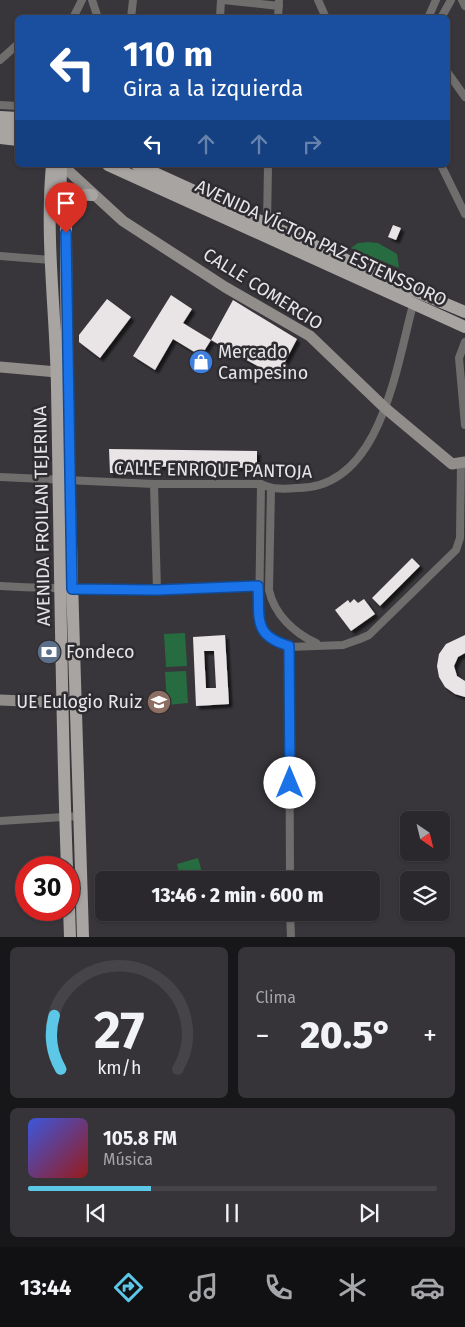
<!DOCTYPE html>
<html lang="es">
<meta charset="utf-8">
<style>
:root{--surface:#2a282c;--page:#363438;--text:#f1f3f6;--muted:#a5a6a9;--line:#464448;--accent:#5cc7e7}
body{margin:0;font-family:"Fira Sans",sans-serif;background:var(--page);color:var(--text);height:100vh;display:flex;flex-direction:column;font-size:19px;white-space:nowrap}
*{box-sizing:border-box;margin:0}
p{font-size:16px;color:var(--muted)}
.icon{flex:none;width:28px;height:28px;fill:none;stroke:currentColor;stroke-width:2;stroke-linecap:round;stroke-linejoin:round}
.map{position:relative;height:937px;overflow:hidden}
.details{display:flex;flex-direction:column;gap:10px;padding:10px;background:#171618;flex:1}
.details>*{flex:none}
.hud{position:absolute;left:15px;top:15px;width:435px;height:152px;border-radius:8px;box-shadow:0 1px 4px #0004,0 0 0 1px var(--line);background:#1a4fa0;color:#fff;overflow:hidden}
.needle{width:32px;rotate:145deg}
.tools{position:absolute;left:400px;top:811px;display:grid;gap:10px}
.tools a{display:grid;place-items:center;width:50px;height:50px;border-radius:8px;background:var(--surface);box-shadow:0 1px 4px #0004,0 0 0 1px var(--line);font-size:25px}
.speed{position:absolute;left:15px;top:856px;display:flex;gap:10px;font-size:25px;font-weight:700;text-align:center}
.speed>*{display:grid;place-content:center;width:65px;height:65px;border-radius:50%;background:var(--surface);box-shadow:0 1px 4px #0004,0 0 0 1px var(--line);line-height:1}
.speed .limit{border:8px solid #d22;background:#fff;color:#111}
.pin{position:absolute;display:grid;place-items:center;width:42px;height:42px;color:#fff;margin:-51px -21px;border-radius:50% 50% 50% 0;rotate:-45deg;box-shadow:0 0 5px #0007}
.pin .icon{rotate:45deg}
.me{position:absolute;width:55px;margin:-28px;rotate:0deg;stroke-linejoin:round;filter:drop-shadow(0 0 4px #0008)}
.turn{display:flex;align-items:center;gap:18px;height:105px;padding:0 25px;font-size:22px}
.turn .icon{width:65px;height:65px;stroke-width:2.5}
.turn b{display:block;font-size:35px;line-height:42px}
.lanes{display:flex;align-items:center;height:48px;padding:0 25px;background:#0003;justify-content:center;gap:25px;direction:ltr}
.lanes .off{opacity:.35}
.big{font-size:38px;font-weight:800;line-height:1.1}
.details .card{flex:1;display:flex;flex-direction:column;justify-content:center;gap:8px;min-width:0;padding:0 18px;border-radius:8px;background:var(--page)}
.details .dial{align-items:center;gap:0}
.dial svg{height:130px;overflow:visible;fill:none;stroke:var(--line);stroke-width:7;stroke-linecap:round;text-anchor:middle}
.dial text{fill:var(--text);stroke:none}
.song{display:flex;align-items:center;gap:15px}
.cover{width:60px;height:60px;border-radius:8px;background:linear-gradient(135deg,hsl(230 70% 55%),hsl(0 70% 35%))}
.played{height:5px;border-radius:2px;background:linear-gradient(90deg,var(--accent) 30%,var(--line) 30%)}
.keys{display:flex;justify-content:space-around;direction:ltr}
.heat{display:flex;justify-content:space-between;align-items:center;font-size:28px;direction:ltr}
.details .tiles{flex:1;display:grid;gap:10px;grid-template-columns:1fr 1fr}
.card:last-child{grid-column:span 2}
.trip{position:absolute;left:95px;top:871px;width:285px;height:50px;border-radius:8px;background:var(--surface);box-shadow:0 1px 4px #0004,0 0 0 1px var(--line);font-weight:800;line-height:50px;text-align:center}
.dock{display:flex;height:80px;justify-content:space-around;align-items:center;background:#111012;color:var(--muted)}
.dock .icon{width:35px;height:35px}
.dock .current{color:var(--accent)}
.dock b{font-size:22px;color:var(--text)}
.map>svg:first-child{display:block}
</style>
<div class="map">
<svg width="465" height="937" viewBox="0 0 465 937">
<defs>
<filter id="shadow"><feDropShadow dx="3.5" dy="3.5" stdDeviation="1" flood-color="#0009"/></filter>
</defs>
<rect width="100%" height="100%" fill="#38363a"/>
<path fill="#276c41" d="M368 242 378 243 397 254 399 268 351 248 358 243Z
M185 633 187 666 166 667 164 634Z
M186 671 188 703 167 705 165 672Z
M198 858 204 880H181L177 864Z"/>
<path fill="#e9e4e6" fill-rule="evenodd" filter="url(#shadow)" d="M393 225 401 228 396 240 388 237Z
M171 295 192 309 183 323 211 340 201 356 173 339 155 370 133 356Z
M107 299 131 317 100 358 79 342V335Z
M233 300 297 339 277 377 211 340Z
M109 449 257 451V468L121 466V473H110Z
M412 558 420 566 380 606 372 598Z
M354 599 358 603 364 599 375 614 351 631 335 610 348 600 350 603Z
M225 635 229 704 196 706 193 637ZM204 651H214L216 688H206Z
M465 635V653L458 657 454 666 457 676 465 681V697L455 694 445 687 439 677 437 666 439 654 446 644Z"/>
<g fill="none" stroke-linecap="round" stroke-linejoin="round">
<path stroke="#706e6d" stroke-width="8" d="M92 0 98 18
M223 0 279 6
M318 0 326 18
M462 0 465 6
M73 18 82 0
M131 18 133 0
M220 18 221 0
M278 18 279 0
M428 18 436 0
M441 18 451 0
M0 60 18 44
M448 73 465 97
M0 105 18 106
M441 165 465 214
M267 225 268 165
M0 256 51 260
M465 342 459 358 465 425
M0 477 154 484H261C273 490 285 489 298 488 381 488 396 367 413 305
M154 484 157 590
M261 484 259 620 264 633 276 642 289 647 343 645 360 639 369 635 456 550 460 538 461 463
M271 489 269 590C274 614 294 633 316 643
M0 586C86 591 172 589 258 585
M289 647 290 880
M0 821 80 816
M290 912 291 937"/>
<path stroke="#908d8b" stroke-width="11" d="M62 165 123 221 225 287 310 336 385 408 452 464 465 462
M0 367 57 372
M0 700 71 703"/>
<path stroke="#a8a4a2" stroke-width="12" d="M0 117 18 118
M0 127 18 129
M0 138 18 140
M52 165C45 239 56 314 57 388 60 548 61 708 67 868
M108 165 465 327
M137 165 410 289 465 312
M60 217 61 165
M69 907 70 937
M83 937C76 696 66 456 66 215 69 198 76 194 92 195"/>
</g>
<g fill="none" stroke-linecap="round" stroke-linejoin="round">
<g stroke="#114b97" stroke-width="12">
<path id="route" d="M66 233 72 589 157 590 258 586C260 618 252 635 289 646L290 783"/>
</g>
<use href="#route" stroke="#1a73e8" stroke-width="9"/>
</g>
<defs>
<g id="shop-disc" transform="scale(1.25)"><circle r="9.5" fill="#3f7fe0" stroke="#2e2c30"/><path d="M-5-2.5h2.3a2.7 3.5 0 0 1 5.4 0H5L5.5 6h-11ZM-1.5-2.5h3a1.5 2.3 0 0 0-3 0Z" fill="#fff"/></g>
<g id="bank-disc" transform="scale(1.25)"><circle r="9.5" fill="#5c6f8a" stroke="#2e2c30"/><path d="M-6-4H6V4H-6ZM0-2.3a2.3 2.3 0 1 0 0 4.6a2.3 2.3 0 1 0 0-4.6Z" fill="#fff"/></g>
<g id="school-disc" transform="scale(1.25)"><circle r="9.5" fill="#8d6e63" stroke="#2e2c30"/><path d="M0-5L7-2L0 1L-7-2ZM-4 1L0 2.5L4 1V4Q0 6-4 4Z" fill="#fff"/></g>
</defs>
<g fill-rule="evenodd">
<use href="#shop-disc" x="201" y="362"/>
<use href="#bank-disc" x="49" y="652"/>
<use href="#school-disc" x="159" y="702"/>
</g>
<g text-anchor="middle" stroke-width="5" stroke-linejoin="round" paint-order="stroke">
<g font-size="18" fill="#e5e4e6" stroke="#2e2c30">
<text transform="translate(321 243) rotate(25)" y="6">AVENIDA VÍCTOR PAZ ESTENSSORO</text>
<text transform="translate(263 289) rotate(32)" y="6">CALLE COMERCIO</text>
<text transform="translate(213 470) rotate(1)" y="6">CALLE ENRIQUE PANTOJA</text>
<text transform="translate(42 516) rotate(-91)" y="6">AVENIDA FROILAN TEJERINA</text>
</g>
<g font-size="18" fill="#e5e4e6" stroke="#2e2c30" text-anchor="start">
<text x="218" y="358">Mercado<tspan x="218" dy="21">Campesino</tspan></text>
<text x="66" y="658">Fondeco</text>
<text x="142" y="708" text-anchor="end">UE Eulogio Ruiz</text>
</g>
</g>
</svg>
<div class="tools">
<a><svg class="needle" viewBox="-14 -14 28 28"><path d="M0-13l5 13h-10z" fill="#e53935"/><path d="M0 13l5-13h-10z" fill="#a5a6a9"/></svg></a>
<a><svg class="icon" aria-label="layers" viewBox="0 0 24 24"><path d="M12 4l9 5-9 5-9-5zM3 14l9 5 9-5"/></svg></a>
</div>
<div class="speed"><div class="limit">30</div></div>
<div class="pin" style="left:66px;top:233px;background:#d93025"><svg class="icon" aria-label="arrive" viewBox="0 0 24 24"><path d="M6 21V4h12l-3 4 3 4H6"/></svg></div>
<svg class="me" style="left:290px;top:783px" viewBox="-20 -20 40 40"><circle r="19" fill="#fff"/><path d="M0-13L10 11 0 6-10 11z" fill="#1a73e8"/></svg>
<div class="trip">13:46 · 2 min · 600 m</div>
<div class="hud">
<div class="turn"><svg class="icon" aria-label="left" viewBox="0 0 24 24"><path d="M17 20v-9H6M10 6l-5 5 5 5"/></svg><div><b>110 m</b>Gira a la izquierda</div></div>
<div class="lanes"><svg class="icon" aria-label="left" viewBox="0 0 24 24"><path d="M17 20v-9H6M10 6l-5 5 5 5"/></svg><svg class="icon off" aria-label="ahead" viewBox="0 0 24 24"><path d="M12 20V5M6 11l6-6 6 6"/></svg><svg class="icon off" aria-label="ahead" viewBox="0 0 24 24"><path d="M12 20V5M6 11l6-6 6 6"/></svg><svg class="icon off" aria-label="right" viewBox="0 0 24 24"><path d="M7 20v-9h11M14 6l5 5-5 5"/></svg></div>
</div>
</div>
<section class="details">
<div class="tiles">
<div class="card dial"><svg viewBox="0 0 100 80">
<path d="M14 69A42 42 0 1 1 86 69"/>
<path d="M14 69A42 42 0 0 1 10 36" stroke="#5cc7e7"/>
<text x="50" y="56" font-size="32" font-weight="700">27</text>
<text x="50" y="72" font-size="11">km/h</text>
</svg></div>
<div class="card"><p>Clima</p>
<div class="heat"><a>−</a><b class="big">20.5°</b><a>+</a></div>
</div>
<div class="card">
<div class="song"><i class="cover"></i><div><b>105.8 FM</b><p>Música</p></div></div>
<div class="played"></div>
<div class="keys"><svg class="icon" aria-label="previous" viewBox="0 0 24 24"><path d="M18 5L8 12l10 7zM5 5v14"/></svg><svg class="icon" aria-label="pause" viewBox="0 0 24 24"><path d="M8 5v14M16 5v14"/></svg><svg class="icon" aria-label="next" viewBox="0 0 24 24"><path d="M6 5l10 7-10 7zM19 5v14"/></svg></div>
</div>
</div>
</section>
<nav class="dock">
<b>13:44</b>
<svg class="icon current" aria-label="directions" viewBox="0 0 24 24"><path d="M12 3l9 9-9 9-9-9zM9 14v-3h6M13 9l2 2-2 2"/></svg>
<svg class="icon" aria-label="music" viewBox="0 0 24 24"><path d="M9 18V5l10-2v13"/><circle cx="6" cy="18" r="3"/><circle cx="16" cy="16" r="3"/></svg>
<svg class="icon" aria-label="phone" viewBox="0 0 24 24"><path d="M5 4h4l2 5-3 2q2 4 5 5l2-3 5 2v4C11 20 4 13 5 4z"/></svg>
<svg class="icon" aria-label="climate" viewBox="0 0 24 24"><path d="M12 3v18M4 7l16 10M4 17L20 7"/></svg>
<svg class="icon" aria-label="car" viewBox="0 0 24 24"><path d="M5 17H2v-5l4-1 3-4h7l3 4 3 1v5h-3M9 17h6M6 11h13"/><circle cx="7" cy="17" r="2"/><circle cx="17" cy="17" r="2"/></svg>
</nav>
